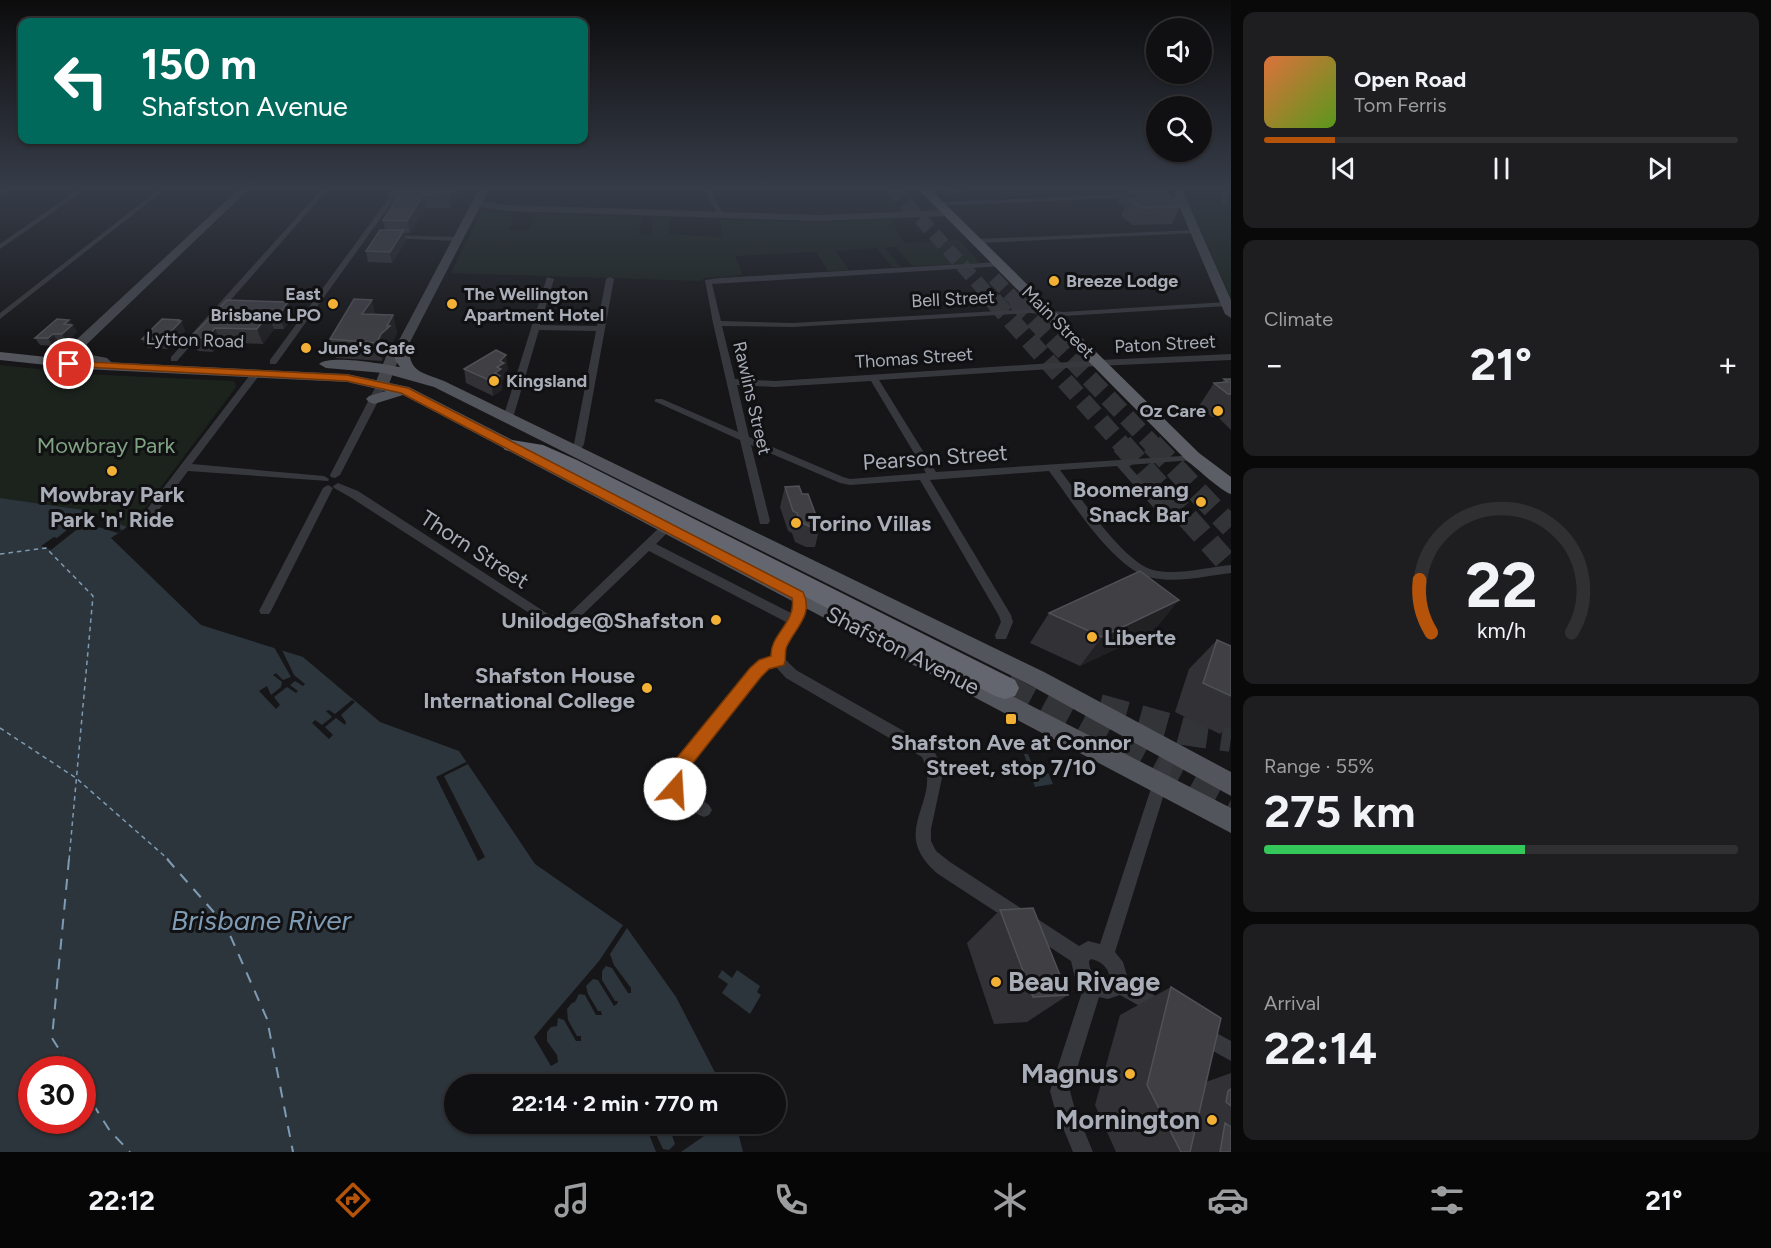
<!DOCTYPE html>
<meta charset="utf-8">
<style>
:root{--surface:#101012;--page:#1e1e20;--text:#f1f3f6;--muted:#9c9d9f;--line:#303032;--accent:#b45309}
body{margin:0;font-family:Figtree,sans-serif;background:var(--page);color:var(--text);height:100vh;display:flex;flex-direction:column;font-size:22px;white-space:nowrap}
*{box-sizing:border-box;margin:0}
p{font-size:20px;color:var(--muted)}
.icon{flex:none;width:33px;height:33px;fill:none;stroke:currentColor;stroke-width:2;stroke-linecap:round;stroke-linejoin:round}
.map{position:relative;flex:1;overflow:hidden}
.panel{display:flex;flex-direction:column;gap:12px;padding:12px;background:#09090a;width:540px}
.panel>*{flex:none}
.top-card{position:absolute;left:18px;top:18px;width:570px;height:126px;border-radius:12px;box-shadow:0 2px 4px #0004,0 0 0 2px var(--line);background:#00695c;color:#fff;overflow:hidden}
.tools{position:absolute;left:1146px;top:18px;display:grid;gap:12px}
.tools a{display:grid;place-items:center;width:66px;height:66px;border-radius:50%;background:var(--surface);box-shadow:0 2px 4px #0004,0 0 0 2px var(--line);font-size:30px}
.speed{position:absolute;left:18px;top:1056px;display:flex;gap:12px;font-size:30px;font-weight:700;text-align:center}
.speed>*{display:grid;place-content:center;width:78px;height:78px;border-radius:50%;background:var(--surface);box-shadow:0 2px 4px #0004,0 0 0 2px var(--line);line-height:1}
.speed .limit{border:9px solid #d22;background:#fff;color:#111}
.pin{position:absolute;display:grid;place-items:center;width:51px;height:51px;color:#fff;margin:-26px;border:3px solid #fff;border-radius:50%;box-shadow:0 2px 6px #0007}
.me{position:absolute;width:66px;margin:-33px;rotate:19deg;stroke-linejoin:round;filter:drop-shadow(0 0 4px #0008)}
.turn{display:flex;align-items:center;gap:21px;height:126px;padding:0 24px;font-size:27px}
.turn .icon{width:78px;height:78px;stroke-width:2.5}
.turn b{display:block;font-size:42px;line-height:51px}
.big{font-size:45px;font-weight:700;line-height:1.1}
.panel .card{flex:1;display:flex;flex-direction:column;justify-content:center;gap:9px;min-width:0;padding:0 21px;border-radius:12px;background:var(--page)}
.panel .dial{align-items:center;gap:0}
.dial svg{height:156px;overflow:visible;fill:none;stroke:var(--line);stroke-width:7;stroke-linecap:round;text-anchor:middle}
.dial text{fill:var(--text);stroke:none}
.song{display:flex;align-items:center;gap:18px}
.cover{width:72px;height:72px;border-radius:9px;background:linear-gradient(135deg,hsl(20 70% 55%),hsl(90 70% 35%))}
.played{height:6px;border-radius:3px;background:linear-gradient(90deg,var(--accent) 15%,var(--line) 15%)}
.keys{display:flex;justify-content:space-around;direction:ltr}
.heat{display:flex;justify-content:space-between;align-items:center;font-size:33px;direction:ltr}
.charge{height:9px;border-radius:4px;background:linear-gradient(90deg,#34c759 55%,var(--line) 0)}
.trip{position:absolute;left:444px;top:1074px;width:342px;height:60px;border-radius:30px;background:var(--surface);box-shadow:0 2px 4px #0004,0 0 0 2px var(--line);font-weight:700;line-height:60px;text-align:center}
.menu{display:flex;height:96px;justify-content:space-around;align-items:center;background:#060607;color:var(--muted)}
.menu .icon{width:42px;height:42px}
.menu .on{color:var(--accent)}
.menu b{font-size:27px;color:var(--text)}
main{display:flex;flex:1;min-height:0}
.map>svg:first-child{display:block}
</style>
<main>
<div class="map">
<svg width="1231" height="1152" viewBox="0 0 1231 1152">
<rect width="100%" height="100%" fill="#161618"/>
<path fill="#1c231d" d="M1182 187H1231V299Z
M481 212 515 213 508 230H528L534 214 642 217 639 234 651 235 653 217 670 218 668 234 721 237V220L819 222 891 219 904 243 959 240 980 263 912 266 895 247 885 248 901 267H892L877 248 836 251 849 270 828 271 816 252 735 256 743 275 705 278 700 281 451 273Z
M0 365 84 374 232 381 235 382 236 387 137 519 127 527 84 510 0 498Z"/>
<path fill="#2c353c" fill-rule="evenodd" d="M0 498 84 510 127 527 111 538 201 625 303 657 380 722 459 751 535 864 627 928 676 997 721 1084H454V1124H736L743 1152H0ZM32 1070H82V1120H32Z
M1024 754H1028L1036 774H1039L1041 770 1049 774 1053 784 1035 787Z
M722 970 732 978 737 970 760 986 757 992 761 995 750 1014 722 993 728 984 718 977Z"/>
<path fill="#161618" d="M89 512 112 522 109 525 122 530 118 533 85 523 51 550 41 546 54 537 57 538Z
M274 647 282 650 294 675 305 684 303 686 295 681 290 685 298 691 296 693 287 687 274 697 280 705 276 709 259 691 267 686 271 695 281 687 282 682 273 675 276 673 283 680 291 677Z
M352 700 355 702 341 715 346 722 345 725 336 718 325 727 333 735 329 739 312 723 315 720 322 725 332 717 326 711 329 710 335 714Z
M466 762 468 764 444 776 485 857 478 861 436 777Z
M623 925 627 928 610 954 614 965 631 988V993H628L612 968 606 966 602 971V980L615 1001H618L617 1004 614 1006 598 980 593 979 586 986 588 994 598 1011H601L602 1015H596L585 995 579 994 575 1002 572 1003 567 1009 568 1020 577 1036H581V1041H576L564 1020 558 1018 557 1026 551 1027 547 1032V1041L557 1055 558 1062 551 1066 534 1037 599 961Z
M645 1124H651L663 1149 669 1150 675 1144 668 1124H674L682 1135 690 1133 691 1124H710L702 1132 704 1136 681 1152H656Z"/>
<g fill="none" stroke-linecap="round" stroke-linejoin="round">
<path stroke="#7f9bb3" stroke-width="1.5" stroke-dasharray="4.5 4" stroke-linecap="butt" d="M0 554 46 548 93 596 69 860
M0 728 76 778 169 860"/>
<path stroke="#7f9bb3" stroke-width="2" stroke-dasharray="11 9" stroke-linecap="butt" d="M69 859 52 1038 72 1070
M167 859 226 926 267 1019 293 1152
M82 1087 110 1131 130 1152"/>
<path stroke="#333438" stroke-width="14" stroke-dasharray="14 7" stroke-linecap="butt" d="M892 187 994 301
M994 278 1016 301"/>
<path stroke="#333438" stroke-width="18" stroke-dasharray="18 9" stroke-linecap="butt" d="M993 300 1123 446
M1015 300 1154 446"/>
<path stroke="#333438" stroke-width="22" stroke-dasharray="22 11" stroke-linecap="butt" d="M1122 444 1231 567
M1152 444 1231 527"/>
<path stroke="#333438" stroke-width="28" stroke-dasharray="28 14" stroke-linecap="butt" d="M1005 688 1231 808
M1099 708 1183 731 1231 738"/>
<path fill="#37383d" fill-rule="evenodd" d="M82 187H89L0 249V244Z
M162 187H168L0 319V313Z
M324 187H330L177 361H171V357Z
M397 187H403L276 364H270V360Z
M609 187H615V189L610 190Z
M707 187H713V196L724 215 723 216H719L707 196Z
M1223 187H1229L1227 202 1224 204 1221 202Z
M1138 194 1139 195 1136 197 939 206 936 204 939 202Z
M1198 230 1199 231 1196 233 977 243 973 241 977 239Z
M389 235 457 237 461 239 457 241 387 238 385 237Z
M1000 262H1003V266L712 284 721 321 793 323 1030 309 1063 312 1227 302 1231 304 1227 306 1063 316 1030 313 793 327 722 326 735 379 775 381 1099 360 1231 354V360L1097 366 879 380 936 472 1197 455 1198 457 1197 459 1193 460 1128 465 1168 509 1170 512 1168 515H1160L1117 466 1060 470C1079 495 1123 562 1153 570 1177 576 1207 567 1231 565V573C1206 576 1178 583 1153 578 1115 572 1072 501 1049 471L930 480 1011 615 1013 622 1006 639H996L995 635 1001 622 999 616 920 480 850 485 840 483 751 445 770 521 768 524H760L740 440 654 401 656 399H662L738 432 713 323 705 280 719 278ZM871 381 926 473 850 479 843 477 749 437 737 385 775 387Z
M547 277 554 279 540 325 597 326 606 279 610 277 614 279 584 444 579 453 575 454 570 451 574 444 596 331 539 330 513 418 508 421 503 418Z
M256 370 261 373 192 464 324 476 329 479 328 481 188 471 149 523H141L139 520 141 517 253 371Z
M382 381 387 384 340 475 335 478 331 477 330 475 377 384Z
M338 483 358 491 548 614 560 618 569 614 663 524 667 523 673 527 656 544 791 613 794 593H802C814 620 782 633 784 658L796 670 932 747 941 765 942 778 931 829V841L936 851 950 862 1079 946 1088 941 1100 944 1163 752 1165 747 1170 746 1175 747 1177 752 1115 952 1123 962 1128 979 1165 1002 1168 1008 1165 1014 1159 1017 1120 995 1108 999 1099 997 1070 1091 1074 1106 1093 1152H1073L1054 1106 1050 1091 1083 989 1075 978 1071 961 938 874C886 830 944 803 922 757L786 678 775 666 768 668 761 676 684 772 683 786 709 805 712 810 709 815 704 817 699 815 670 794 667 789 672 765 751 668 759 660 771 657 773 644 786 622 649 551 577 620 560 628 540 620 350 497 334 488 333 486ZM1091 959C1101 961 1111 969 1109 980 1097 980 1089 973 1089 961Z
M328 485 333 488 271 611 269 614H261L259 611 323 488Z
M1202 1025 1231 1041V1061L1195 1041 1193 1034 1195 1027Z"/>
<path fill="#37383d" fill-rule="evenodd" d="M3 187H13L0 195V188Z
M476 201 506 205 818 215 948 210 953 213 948 216 818 221 506 211 473 206V202Z"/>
<path fill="#45474d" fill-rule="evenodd" d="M241 187H251L86 345V354L107 358 115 366 113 369 108 370 98 364 76 360 71 351 75 341Z
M480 187H490L408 346 400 355 389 384 387 387H377L375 384 387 354 397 344Z
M1171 187H1181L1231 300V318L1225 314Z"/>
<path fill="#53555c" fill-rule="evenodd" d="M402 342 409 346C409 373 422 372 444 381L1044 672 1231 772V796L1028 684 434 387 384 373 326 368 319 364C329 354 384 364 400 367L395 360V346Z
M0 352 84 361 347 374 409 387 1231 808V833L403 395 374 404 369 402 366 399 369 396 386 391 347 382 84 369 0 360Z"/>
<path fill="#5b5e65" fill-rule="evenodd" d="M916 187H928L1199 453 1231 477V494C1222 492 1197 468 1187 461Z"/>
<path fill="#63666e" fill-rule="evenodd" d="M512 440 543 445 577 460 1015 680 1019 688 1015 696 1005 699 995 696 563 470 531 455 505 450 502 446 505 442Z"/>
</g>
<path fill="#323236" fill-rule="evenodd" d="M396 187H461V190L451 208H426L410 233H404L406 241 392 263 368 262 366 251 385 230 383 220 392 206 389 194Z
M939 187H968L966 192 946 193Z
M1126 187H1158L1182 203 1172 224 1133 225 1121 216 1125 207 1118 202Z
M227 300 288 302 293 317 284 329H274L263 344 221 342 213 352 198 351 191 337Z
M375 315H393L397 333 393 341 394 344 385 352 382 361 336 358 330 339Z
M69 320 77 332 66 342 58 341 53 346 40 345 35 338Z
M180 321H181L185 331 168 349 147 348 142 339Z
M464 369H508L505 373V378L502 380V390L493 396 466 383Z
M1224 379H1231V430L1218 417H1212L1199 406 1214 383H1222Z
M785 487 802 494 820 526 815 547H806L795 542 792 533 788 531 780 507Z
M1049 613 1154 631 1080 666 1030 643Z
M1217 640 1231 646V724L1220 734 1175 712 1189 669Z
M1000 910 1068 995 1027 1022 994 1024 967 943Z
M1171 987 1206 1082 1231 1073V1152H1116L1095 1105 1120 1015ZM1197 1124 1200 1126V1130L1195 1132Z"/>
<path fill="#212124" d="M454 187H461V190L451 208 449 196Z
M423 195 426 208 410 233 407 221Z
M404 230 406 241 392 263 390 252Z
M372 300 376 317 362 314Z
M288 302 293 317 284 329 279 315Z
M268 315 274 329 263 344 257 329Z
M393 315 397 333 393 341 394 344 385 352 382 361 377 343 381 334 387 326Z
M69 320 77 332 66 342 62 334 64 324Z
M179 320 180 322 181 321 185 331 168 349 163 340Z
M215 328 221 342 213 352 207 338Z
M53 334 58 341 53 346 48 338Z
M506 355 508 369 505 373V378L502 380V390L493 396 491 381 497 367Z
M1179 600 1154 631 1080 666 1102 637Z"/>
<path fill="#3f3f44" stroke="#4f5156" stroke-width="1.5" d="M396 187H454L449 196 423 195 407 221 383 220 400 195 389 194Z
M1128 187H1158L1182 203 1176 204 1181 207 1141 208 1129 200 1142 197Z
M380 230H404L390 252 366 251Z
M354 299 372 300 362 314 393 315 387 326H390L381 334 377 343 330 339Z
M227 300 288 302 279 315H268L257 329 215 328 207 338 191 337Z
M57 319 69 320 64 324 72 325 62 334H53L48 338H35Z
M162 319 179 320 178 321H181L163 340 142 339Z
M496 350 506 355 500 361 504 363 497 367 501 369 495 373 500 376 491 381 464 369Z
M1224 379H1231V394H1228L1214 383 1228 382Z
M799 486 802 494H808L820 526 811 527 800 522 797 513 793 511 785 487Z
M1140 571 1179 600 1102 637 1049 613Z
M1217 640 1231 646V696L1203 683Z
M1033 908 1068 995 1033 997 1000 910Z
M1171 987 1221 1018 1190 1152H1181L1147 1085Z
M1231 1089V1106L1226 1102 1228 1091Z
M1225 1123 1231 1127V1152H1220Z"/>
<linearGradient id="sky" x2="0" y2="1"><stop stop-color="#0c0c0d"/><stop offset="0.54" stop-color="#363c48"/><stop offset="1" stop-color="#363c48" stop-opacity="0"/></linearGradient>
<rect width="1231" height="348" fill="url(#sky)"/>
<path fill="#b45309" stroke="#753606" stroke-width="1.5" d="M69 361 347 375 408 388 803 592C814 614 796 627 787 646 784 652 787 658 784 665L769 669 761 677 685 773 681 795 675 797 669 795 666 789 671 765 750 668 759 660 771 656C770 634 797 622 792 598L401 393 347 381 66 366V362Z"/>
<g fill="#f2b134" stroke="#111113" stroke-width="2">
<circle cx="1054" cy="281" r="6"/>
<circle cx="333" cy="304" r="6"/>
<circle cx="452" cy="304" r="6"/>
<circle cx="306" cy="348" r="6"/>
<circle cx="494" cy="381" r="6"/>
<circle cx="1218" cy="411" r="6"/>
<circle cx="112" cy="471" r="6"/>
<circle cx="1201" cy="502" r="6"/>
<circle cx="796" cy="523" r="6"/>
<circle cx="716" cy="620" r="6"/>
<circle cx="1092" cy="637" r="6"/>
<circle cx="647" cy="688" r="6"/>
<rect x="1005" y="713" width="12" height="12" rx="3"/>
<circle cx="996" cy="982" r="6"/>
<circle cx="1130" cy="1074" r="6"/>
<circle cx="1212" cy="1120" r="6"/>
</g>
<g text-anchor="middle" stroke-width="6" stroke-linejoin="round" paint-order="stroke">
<g font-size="18" font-weight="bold" fill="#a8adb8" stroke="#111113" text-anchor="start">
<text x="1066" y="287">Breeze Lodge</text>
<text x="321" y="300" text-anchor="end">East<tspan x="321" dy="21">Brisbane LPO</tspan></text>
<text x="464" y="300">The Wellington<tspan x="464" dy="21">Apartment Hotel</tspan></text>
<text x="318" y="354">June's Cafe</text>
<text x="506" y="387">Kingsland</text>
<text x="1206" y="417" text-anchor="end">Oz Care</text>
</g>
<g font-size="18" fill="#a8adb8" stroke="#111113">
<text transform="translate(953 299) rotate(-3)" y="6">Bell Street</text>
<text transform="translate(1058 322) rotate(45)" y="6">Main Street</text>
<text transform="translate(195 340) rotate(2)" y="6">Lytton Road</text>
<text transform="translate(1165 344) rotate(-3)" y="6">Paton Street</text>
<text transform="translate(914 358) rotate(-4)" y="6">Thomas Street</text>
<text transform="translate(752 398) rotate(77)" y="6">Rawlins Street</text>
</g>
<g font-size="22" fill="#7fa381" stroke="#111113">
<text x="106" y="453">Mowbray Park</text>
</g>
<g font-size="22" fill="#a8adb8" stroke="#111113">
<text transform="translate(935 457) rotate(-4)" y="8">Pearson Street</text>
<text transform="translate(475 549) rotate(33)" y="8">Thorn Street</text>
<text transform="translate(903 650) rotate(27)" y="8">Shafston Avenue</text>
</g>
<g font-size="22" font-weight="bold" fill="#a8adb8" stroke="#111113" text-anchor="end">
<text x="1189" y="497">Boomerang<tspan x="1189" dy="25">Snack Bar</tspan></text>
<text x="112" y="502" text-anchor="middle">Mowbray Park<tspan x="112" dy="25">Park 'n' Ride</tspan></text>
<text x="808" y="531" text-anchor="start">Torino Villas</text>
<text x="704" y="628">Unilodge@Shafston</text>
<text x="1104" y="645" text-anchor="start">Liberte</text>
<text x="635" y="683">Shafston House<tspan x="635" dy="25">International College</tspan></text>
<text x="1011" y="750" text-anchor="middle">Shafston Ave at Connor<tspan x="1011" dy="25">Street, stop 7/10</tspan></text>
</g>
<g font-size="27" font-weight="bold" fill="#a8adb8" stroke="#111113" text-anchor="end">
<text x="1008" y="991" text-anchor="start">Beau Rivage</text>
<text x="1118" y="1083">Magnus</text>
<text x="1200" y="1129">Mornington</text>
</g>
<g font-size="28" font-style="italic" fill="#7f9bb3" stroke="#111113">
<text x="261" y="930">Brisbane River</text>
</g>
</g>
</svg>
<div class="tools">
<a><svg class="icon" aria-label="sound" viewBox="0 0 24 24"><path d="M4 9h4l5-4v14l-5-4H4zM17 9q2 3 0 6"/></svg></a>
<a><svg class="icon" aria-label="search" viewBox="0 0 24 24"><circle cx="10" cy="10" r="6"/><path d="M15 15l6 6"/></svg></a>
</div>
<div class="speed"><div class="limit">30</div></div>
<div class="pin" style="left:69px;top:364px;background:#d93025"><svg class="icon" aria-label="arrive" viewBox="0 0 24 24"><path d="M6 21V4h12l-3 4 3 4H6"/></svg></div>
<svg class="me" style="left:675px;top:789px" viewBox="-20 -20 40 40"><circle r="19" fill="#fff"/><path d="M0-13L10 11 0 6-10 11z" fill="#b45309"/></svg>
<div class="trip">22:14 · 2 min · 770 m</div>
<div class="top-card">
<div class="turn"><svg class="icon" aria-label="left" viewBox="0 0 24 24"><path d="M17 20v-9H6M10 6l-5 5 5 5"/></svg><div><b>150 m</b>Shafston Avenue</div></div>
</div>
</div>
<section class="panel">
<div class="card">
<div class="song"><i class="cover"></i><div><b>Open Road</b><p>Tom Ferris</p></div></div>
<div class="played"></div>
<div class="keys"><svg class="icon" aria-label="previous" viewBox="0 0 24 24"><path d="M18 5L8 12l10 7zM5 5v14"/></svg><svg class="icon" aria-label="pause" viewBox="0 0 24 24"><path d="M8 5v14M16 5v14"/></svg><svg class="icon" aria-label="next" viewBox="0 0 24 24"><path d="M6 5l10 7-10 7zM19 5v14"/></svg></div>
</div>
<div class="card"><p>Climate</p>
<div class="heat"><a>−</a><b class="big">21°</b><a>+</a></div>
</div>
<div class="card dial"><svg viewBox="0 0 100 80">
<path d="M14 69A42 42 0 1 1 86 69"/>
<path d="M14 69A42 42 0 0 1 8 42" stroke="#b45309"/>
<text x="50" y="56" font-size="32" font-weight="700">22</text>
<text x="50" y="72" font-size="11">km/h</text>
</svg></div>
<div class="card"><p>Range · 55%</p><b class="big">275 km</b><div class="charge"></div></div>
<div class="card"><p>Arrival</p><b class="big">22:14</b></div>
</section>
</main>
<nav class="menu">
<b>22:12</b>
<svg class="icon on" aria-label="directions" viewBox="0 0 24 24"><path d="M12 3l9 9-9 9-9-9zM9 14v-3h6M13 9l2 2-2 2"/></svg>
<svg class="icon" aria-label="music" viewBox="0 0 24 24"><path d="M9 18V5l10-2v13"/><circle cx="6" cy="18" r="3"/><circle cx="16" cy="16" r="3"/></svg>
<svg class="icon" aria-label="phone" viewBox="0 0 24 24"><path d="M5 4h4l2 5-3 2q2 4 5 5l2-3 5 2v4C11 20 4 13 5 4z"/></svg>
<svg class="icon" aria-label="climate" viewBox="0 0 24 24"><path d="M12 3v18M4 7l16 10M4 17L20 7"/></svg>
<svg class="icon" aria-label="car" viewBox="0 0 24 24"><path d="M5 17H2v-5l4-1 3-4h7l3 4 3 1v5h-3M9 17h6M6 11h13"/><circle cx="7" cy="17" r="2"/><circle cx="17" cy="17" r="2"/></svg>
<svg class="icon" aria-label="filters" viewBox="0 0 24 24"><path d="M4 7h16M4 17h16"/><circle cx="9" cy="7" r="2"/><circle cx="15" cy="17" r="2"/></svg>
<b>21°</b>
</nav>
